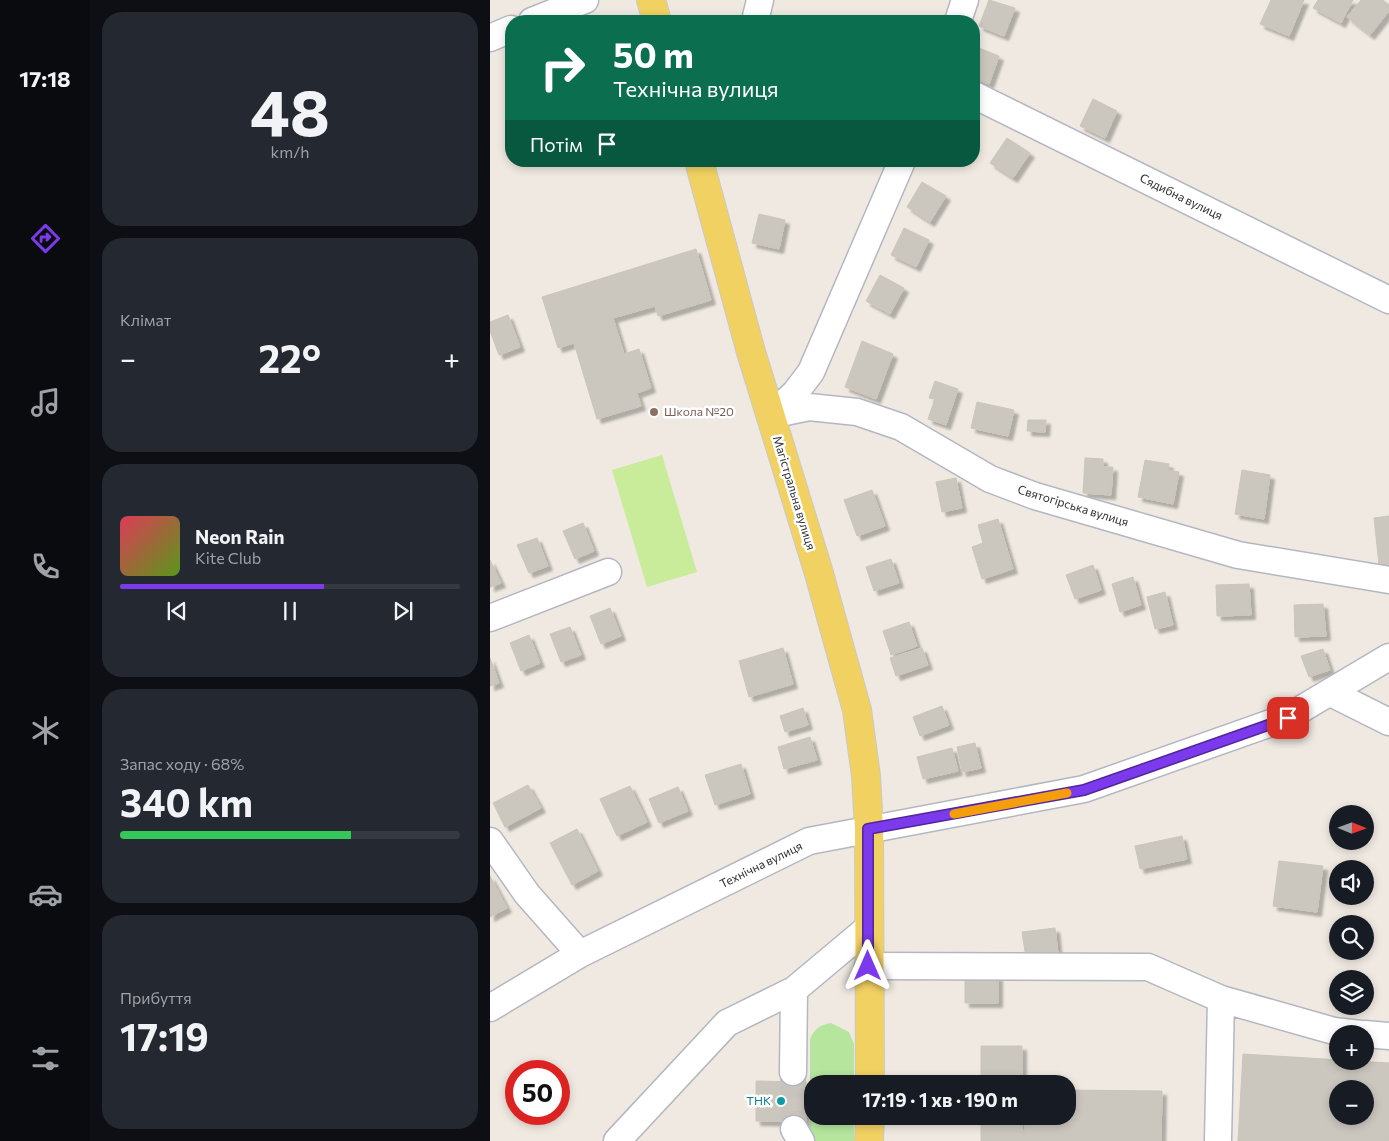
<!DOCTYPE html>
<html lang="uk">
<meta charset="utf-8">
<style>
:root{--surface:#171b24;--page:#242831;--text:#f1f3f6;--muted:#9ea1a6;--line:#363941;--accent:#7c3aed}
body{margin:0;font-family:Commissioner,sans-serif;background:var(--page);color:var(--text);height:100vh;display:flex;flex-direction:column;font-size:19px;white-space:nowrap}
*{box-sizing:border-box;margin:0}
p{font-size:16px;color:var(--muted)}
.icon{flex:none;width:28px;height:28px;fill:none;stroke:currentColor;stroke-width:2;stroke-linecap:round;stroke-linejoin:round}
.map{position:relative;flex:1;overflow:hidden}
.sheet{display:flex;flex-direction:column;gap:12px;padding:12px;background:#0d0f14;width:400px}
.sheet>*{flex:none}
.top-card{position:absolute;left:15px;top:15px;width:475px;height:152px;border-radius:20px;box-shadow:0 2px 8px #0003;background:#0b6e4f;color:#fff;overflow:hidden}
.needle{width:32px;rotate:91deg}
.tools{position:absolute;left:839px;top:805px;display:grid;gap:10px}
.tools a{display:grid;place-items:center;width:45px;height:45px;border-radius:50%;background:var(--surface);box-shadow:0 2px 8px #0003;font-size:25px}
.speed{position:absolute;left:15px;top:1060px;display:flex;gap:10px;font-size:25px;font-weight:700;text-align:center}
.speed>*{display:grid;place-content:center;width:65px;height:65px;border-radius:50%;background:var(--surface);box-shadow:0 2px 8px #0003;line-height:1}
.speed .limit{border:8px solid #d22;background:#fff;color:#111}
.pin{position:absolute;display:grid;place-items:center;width:42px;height:42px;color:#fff;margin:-21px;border-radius:10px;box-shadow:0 2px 8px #0006}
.me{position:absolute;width:55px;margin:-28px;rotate:0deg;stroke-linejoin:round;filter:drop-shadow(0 0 4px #0008)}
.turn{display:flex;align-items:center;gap:18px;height:105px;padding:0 25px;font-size:22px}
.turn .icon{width:65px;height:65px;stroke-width:2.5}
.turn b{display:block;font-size:35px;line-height:42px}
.then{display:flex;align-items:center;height:48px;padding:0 25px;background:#0003;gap:10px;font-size:19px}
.big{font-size:38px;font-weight:700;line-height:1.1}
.sheet .widget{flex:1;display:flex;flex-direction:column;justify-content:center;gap:8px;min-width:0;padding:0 18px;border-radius:20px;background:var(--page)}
.sheet .dial{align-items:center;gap:0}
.dial b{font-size:65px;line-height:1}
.song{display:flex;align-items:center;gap:15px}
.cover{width:60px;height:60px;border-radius:8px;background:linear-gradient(135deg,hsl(350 70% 55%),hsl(90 70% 35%))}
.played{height:5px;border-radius:2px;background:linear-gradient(90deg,var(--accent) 60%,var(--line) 60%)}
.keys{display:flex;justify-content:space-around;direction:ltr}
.heat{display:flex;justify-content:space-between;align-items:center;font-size:28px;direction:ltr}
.charge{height:8px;border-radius:4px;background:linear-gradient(90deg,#34c759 68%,var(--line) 0)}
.trip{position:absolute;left:314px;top:1075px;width:272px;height:50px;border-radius:20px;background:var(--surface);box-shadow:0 2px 8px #0003;font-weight:700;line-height:50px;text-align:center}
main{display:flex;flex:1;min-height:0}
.tabs{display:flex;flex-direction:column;width:90px;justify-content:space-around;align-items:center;background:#090b0e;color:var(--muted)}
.tabs .icon{width:35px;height:35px}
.tabs .current{color:var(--accent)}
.tabs b{font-size:22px;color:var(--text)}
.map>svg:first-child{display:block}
</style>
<main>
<nav class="tabs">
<b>17:18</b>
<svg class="icon current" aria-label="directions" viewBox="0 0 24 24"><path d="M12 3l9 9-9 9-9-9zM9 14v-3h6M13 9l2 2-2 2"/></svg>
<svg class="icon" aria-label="music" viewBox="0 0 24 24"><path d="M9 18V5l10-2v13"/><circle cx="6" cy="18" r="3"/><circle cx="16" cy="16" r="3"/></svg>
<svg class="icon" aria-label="phone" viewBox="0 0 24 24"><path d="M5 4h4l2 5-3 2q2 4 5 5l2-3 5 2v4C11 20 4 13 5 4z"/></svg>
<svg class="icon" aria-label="climate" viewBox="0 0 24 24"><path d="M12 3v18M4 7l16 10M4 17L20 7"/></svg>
<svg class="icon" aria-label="car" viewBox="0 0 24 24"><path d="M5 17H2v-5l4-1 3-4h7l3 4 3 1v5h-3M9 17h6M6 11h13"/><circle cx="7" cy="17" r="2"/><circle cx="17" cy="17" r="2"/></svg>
<svg class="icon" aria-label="filters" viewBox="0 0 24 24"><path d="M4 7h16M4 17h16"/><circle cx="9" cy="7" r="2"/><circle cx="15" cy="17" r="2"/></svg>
</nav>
<section class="sheet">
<div class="widget dial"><b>48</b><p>km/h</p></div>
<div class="widget"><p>Клімат</p>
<div class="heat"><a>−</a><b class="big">22°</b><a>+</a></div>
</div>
<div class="widget">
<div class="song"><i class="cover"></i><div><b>Neon Rain</b><p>Kite Club</p></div></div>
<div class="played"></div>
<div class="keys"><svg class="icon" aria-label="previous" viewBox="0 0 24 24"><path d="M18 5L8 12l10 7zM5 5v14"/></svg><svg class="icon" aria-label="pause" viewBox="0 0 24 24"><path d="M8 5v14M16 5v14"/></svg><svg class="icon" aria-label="next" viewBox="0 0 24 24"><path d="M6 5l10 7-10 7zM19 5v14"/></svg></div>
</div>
<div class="widget"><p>Запас ходу · 68%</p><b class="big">340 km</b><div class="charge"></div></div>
<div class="widget"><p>Прибуття</p><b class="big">17:19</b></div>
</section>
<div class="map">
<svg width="899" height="1141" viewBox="0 0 899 1141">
<defs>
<filter id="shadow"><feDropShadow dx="4.5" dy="4.5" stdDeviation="1" flood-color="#0004"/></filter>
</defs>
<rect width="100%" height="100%" fill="#efe9e1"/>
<path fill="#b6e59e" d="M341 1023 359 1032 364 1044V1084H322V1116H364V1141H321L320 1139V1039C325 1029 329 1025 341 1023Z"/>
<path fill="#c9ec9a" d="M172 455 207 572 157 587 122 470Z"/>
<path fill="#cbc7bf" stroke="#cbc5ba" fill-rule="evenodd" filter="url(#shadow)" d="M499 0 525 8 514 36 489 26Z
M781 0H814L799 36 770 24Z
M828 0H863L851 23 823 8Z
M871 0H893L899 5V11L880 35 857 17Z
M484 46 509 56 499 84 484 78Z
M603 99 627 111 615 138 590 126Z
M517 138 540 153 523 178 500 163Z
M432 182 456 196 440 222 417 207Z
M269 214 295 220 289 249 262 243Z
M414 228 439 240 426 267 401 255Z
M206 249 221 300 168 316 165 306 123 318 134 354 149 349 161 388 147 393 151 406 107 419 84 343 68 348 52 297Z
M390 275 414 288 400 314 376 301Z
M18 315 30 347 9 355 0 331V322Z
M372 341 403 354 386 399 355 387Z
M445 381 468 389 456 425 438 419 445 399 439 398Z
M487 402 524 410 518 436 481 428Z
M538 420H556L555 432 537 431Z
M595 458 613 459V467H623L621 495 593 493Z
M655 460 679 464 678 470 689 472 683 504 648 497Z
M752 470 780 475 774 519 745 514Z
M466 478 472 508 452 512 446 482Z
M382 490 395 526 367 536 354 500Z
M899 516V564L889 565 884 518Z
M508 519 523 569 492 579 482 547 493 543 488 525Z
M93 523 104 551 85 559 73 531Z
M47 538 58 566 39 573 27 545Z
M401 559 409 583 384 591 376 567Z
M0 560 11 583 0 587Z
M603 565 611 590 585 599 576 575Z
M643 577 651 605 630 612 622 584Z
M759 584 761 615 727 616 726 585Z
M675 592 683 625 665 629 657 597Z
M833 604 836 636 805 637 804 605Z
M120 608 131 636 111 644 100 616Z
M419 622 427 646 401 655 393 631Z
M80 627 91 655 71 662 60 634Z
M39 635 50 663 31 671 20 643Z
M293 648 303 684 259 697 249 661Z
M432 648 438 665 406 676 400 658Z
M833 649 840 670 819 677 811 656Z
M0 658 9 683 0 686Z
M452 706 459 725 430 736 423 717Z
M313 708 318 725 295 732 290 716Z
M320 737 327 760 294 769 288 747Z
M485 743 491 768 472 772 467 747Z
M462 748 468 771 433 779 427 757Z
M251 764 260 794 225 805 215 775Z
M38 785 51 808 15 827 3 803Z
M140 786 157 822 127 836 110 799Z
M188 787 198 811 169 823 159 799Z
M87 829 108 871 82 885 60 843Z
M692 836 697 859 650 869 645 846Z
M789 861 833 866 827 912 783 906Z
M0 876 17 908 0 917Z
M565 928 568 954 536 958 532 932Z
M475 976H508V1003H475Z
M491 1046H532V1084H491Z
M753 1054 899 1063V1141H748ZM848 1089H875V1116H848Z
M266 1081 316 1082 315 1122 266 1121Z
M578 1090 672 1091 671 1141H534L535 1116H578Z
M491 1116H532V1141H491Z"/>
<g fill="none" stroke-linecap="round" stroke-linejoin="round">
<path stroke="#c8c4bd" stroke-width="26" stroke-dasharray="26 13" stroke-linecap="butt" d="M303 1072 304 1129"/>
<g stroke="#b4b7c1" stroke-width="29">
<path id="minor" d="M42 21 95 0
M265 21 270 0
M468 21 475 0
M0 38 21 29
M484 95 899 300
M281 415 319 407 367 412 411 427 500 479 545 496 748 555 899 580
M281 415 305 393 321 372 412 161
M0 618 118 572
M841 693 899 722
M0 841 37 894 90 954
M378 966 658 967 731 999 844 1031 871 1034
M0 1008 90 954 319 841 594 789 798 717 899 657
M875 1034 899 1036
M303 1072 304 990 378 928
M304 1129 311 1141
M127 1141 237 1023 304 990
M728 1141 731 999"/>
</g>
<g stroke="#c9c9c9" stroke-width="30">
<path id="major" d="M161 0 167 21
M209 161 261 352 328 570 367 710 376 776 379 829 380 1084
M379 1141 380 1116"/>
</g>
<use href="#minor" stroke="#fff" stroke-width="26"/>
<use href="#major" stroke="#f2d163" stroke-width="28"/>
</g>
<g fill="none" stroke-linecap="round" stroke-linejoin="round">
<g stroke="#51269a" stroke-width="12">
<path id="route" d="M378 966V829L594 790 798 718"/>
</g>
<use href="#route" stroke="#7c3aed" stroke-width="9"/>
<path stroke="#f59e0b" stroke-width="9" d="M464 814 577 793"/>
</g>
<circle fill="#8d6e63" stroke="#fff" stroke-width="2" cx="164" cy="412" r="5"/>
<circle fill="#0f9aa8" stroke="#fff" stroke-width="2" cx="291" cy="1101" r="5"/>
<g text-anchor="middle" stroke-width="5" stroke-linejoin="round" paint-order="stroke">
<g font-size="12" fill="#2e2e2e" stroke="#fff">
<text transform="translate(691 197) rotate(26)" y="4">Сядибна вулиця</text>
<text transform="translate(304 493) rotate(73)" y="4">Магістральна вулиця</text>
<text transform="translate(583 506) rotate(17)" y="4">Святогірська вулиця</text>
<text transform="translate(271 865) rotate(-26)" y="4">Технічна вулиця</text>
</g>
<g font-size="12" fill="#785e54" stroke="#fff" text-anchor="start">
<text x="174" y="416">Школа №20</text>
</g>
<g font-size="12" fill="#0d838f" stroke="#fff" text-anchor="end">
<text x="281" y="1105">ТНК</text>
</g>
</g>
</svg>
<div class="tools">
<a><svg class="needle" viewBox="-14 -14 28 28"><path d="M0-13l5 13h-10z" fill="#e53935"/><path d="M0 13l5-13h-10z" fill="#9ea1a6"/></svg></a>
<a><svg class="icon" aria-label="sound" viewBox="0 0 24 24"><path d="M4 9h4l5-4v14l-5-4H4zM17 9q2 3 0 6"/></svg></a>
<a><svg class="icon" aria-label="search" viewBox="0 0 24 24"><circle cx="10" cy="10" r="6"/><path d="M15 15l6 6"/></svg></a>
<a><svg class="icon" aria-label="layers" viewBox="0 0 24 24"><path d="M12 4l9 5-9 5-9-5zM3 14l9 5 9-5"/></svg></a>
<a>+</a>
<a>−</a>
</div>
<div class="speed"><div class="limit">50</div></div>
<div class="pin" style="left:798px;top:718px;background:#d93025"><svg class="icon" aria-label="arrive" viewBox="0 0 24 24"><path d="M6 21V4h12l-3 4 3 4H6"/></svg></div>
<svg class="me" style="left:378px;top:966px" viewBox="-20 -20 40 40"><path d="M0-17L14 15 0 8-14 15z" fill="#7c3aed" stroke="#fff" stroke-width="4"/></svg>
<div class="trip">17:19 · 1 хв · 190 m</div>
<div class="top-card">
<div class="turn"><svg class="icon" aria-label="right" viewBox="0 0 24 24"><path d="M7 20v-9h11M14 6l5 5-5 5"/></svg><div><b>50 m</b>Технічна вулиця</div></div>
<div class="then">Потім<svg class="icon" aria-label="arrive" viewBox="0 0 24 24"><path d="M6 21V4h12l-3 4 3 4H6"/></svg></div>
</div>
</div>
</main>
